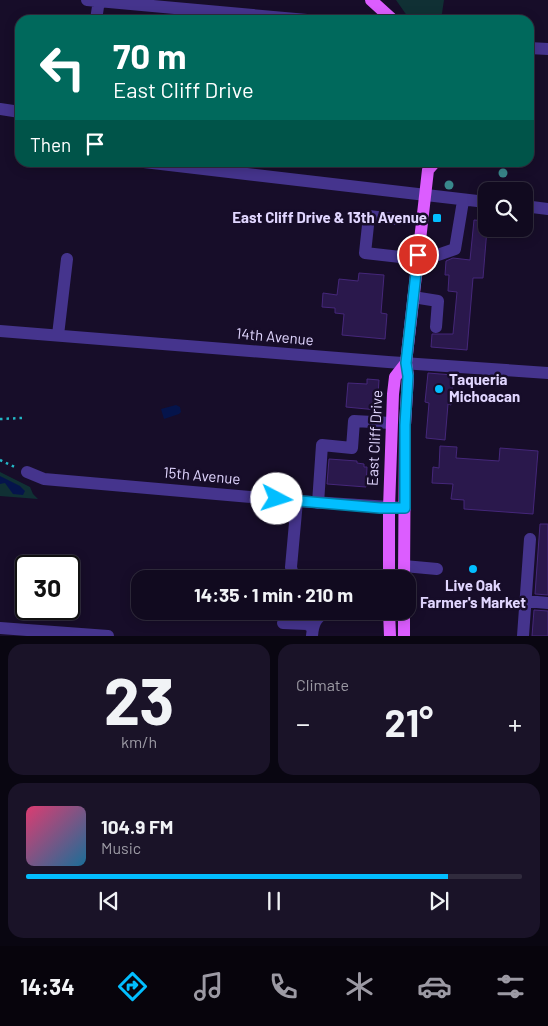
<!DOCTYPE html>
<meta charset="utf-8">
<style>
:root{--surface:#110a1f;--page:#1a1328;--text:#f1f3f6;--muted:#9c9aa4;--line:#302b3d;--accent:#02beff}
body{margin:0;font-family:Barlow,sans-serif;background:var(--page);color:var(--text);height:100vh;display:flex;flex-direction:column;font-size:19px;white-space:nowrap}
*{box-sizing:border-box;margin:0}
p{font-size:16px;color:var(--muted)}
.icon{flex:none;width:28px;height:28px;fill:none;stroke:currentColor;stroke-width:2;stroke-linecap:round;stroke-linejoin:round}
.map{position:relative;height:636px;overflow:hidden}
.sheet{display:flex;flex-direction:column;gap:8px;padding:8px;background:#090611;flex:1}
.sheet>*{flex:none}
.hud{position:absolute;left:15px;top:15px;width:519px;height:152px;border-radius:15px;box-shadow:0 2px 12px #0003,0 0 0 1px var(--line);background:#00695c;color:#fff;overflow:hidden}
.buttons{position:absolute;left:478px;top:182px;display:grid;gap:10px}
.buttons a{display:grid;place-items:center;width:55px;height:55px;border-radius:10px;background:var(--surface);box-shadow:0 2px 12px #0003,0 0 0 1px var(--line);font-size:25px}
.speed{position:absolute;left:15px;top:555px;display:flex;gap:10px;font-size:25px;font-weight:700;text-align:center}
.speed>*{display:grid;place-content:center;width:65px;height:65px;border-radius:50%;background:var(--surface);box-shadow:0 2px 12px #0003,0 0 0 1px var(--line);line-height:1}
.speed .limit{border:2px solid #111;border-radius:8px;background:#fff;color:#111}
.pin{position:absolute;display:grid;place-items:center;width:42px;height:42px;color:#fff;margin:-21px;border:2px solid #fff;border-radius:50%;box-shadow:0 1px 5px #0007}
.me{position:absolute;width:55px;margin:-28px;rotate:95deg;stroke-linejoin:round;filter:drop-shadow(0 0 4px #0008)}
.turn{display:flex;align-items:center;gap:18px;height:105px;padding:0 15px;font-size:22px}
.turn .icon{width:65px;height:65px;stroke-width:2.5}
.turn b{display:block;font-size:35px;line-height:42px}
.then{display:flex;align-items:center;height:48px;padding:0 15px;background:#0003;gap:10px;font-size:19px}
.big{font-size:38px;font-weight:700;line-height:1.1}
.sheet .card{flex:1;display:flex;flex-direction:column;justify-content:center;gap:8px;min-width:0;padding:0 18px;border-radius:15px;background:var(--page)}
.sheet .dial{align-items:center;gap:0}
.dial b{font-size:65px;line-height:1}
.song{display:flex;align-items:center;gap:15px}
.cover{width:60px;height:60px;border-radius:8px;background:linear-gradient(135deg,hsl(340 70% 55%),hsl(200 70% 35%))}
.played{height:5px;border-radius:2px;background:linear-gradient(90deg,var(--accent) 85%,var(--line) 85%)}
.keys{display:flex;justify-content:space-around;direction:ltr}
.heat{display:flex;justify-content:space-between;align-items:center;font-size:28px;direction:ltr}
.sheet .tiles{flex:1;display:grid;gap:8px;grid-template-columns:1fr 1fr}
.card:last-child{grid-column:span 2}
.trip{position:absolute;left:131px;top:570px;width:285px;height:50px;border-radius:15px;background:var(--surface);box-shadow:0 2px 12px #0003,0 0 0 1px var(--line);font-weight:700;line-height:50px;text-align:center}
.tabs{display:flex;height:80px;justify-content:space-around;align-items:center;background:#07040c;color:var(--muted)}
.tabs .icon{width:35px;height:35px}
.tabs .on{color:var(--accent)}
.tabs b{font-size:22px;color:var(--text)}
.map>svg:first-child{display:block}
</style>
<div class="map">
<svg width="548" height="636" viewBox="0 0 548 636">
<rect width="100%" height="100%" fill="#170d29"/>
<path fill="#103034" d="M396 0H444L441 20H410Z
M0 472 30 487 33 494 38 499 0 496Z"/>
<path fill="#05144b" d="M176 405 180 407 181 412 179 414 164 419 161 409Z
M0 476 20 486 25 491 23 495 13 494 5 483 0 484Z"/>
<path fill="#2a184c" stroke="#45277a" d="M474 220 486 221 487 229 483 278H473L467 350 431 347 432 334H453L457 292 448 291 449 275H445L446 261 453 258 470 260Z
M359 273 384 275 381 313 387 314 385 339 342 335 344 314 335 313V308L322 307 323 293 337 295 339 279 358 281Z
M428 373 453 375 451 405 448 404 445 440 426 438 429 403 425 402Z
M367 379 379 380 377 410 346 407 348 383 367 384Z
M440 446 457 447 456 458 499 461 500 448 538 451 533 514 464 509V500L451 499 453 484 432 483 433 467 439 468Z
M329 459 357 461V463L364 464V467H367L366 487 327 484Z
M540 524H548V595L535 594Z
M534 610 548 611V636H532Z"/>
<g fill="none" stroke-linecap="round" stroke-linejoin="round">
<path stroke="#23b6c5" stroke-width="2.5" stroke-dasharray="2.5 4" stroke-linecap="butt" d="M0 419 22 418
M0 460 17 468"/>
<path stroke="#45348d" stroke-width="12" d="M87 0 307 20
M96 20 99 0
M529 48 548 49
M0 109 20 112
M144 162 486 202
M524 206 548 209
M393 219 369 216 365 253 418 259
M418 255 432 257 455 249 463 201
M413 297 438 301 436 327
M0 331 388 362 548 373
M58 335 67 259
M27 472 44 479 297 501 405 508
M297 501 291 567C293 580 302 578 313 579
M318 503 322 445 352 448 354 421 391 423
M404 566 437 569
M526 601 548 603
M335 611 389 614
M283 623 307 624 312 627
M0 628 108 636
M312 636C313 623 316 617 328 611
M523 636 530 539"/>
<path stroke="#dc5dff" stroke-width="12" d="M371 0 393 20
M389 579V508L393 394 395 377 406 363
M404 579 405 425 408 376 406 363 428 170 435 162
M389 611 390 636
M404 636V611"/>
</g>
<g fill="#39888c">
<circle cx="503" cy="173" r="4.5"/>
<circle cx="449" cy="185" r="4.5"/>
</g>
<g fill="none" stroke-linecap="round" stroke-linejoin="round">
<g stroke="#017ca6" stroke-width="12">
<path id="route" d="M277 499 380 508H405V425L408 376 406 363 418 255"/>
</g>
<use href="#route" stroke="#02beff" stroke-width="9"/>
</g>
<g fill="#02beff" stroke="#170d29" stroke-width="2">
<rect x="432" y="213" width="10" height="10" rx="2.5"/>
<circle cx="439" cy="389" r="5"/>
<circle cx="473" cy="569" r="5"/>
</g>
<g text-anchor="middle" stroke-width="5" stroke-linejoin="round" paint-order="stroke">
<g font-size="15" font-weight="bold" fill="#e1d6ff" stroke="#170d29" text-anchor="end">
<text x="427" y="223">East Cliff Drive &amp; 13th Avenue</text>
<text x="449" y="385" text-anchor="start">Taqueria<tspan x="449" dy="17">Michoacan</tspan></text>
<text x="473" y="591" text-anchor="middle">Live Oak<tspan x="473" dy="17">Farmer's Market</tspan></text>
</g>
<g font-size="15" fill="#e1d6ff" stroke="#170d29">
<text transform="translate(275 337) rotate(5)" y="5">14th Avenue</text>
<text transform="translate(375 438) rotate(-87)" y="5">East Cliff Drive</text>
<text transform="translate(202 476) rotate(5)" y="5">15th Avenue</text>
</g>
</g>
</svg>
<div class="buttons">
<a><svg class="icon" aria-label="search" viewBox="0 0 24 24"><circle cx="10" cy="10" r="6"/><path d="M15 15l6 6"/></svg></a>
</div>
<div class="speed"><div class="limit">30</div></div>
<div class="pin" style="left:418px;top:255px;background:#d93025"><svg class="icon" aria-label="arrive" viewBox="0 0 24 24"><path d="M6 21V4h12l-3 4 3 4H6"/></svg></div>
<svg class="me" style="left:277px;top:499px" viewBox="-20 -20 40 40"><circle r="19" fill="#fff"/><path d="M0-13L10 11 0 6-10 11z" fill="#02beff"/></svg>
<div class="trip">14:35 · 1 min · 210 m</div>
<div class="hud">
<div class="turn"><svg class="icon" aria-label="left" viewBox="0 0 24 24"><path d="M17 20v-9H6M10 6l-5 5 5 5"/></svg><div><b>70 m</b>East Cliff Drive</div></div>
<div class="then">Then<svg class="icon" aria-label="arrive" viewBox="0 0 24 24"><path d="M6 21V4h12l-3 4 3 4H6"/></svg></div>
</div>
</div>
<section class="sheet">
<div class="tiles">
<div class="card dial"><b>23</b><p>km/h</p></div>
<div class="card"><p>Climate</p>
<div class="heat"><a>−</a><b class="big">21°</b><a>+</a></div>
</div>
<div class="card">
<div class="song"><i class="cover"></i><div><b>104.9 FM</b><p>Music</p></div></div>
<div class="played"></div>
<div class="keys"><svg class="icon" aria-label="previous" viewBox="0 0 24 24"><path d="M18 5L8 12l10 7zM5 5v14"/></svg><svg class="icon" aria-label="pause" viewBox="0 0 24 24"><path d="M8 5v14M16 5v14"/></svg><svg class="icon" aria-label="next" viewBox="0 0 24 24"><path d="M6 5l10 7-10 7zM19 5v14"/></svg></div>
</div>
</div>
</section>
<nav class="tabs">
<b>14:34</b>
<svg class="icon on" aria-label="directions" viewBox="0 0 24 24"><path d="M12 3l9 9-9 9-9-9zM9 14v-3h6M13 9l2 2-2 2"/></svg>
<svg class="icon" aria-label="music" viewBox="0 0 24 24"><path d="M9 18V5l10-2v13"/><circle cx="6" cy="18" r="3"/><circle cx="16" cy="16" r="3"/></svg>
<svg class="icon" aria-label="phone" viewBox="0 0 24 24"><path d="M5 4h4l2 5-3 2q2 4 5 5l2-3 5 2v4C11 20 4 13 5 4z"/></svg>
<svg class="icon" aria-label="climate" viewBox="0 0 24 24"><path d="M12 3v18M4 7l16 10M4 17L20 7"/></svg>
<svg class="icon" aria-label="car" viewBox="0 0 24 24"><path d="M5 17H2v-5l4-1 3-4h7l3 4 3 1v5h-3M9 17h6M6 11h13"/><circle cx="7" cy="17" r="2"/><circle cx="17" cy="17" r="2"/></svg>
<svg class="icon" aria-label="filters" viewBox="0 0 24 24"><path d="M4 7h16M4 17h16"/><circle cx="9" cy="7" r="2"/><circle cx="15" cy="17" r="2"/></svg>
</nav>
